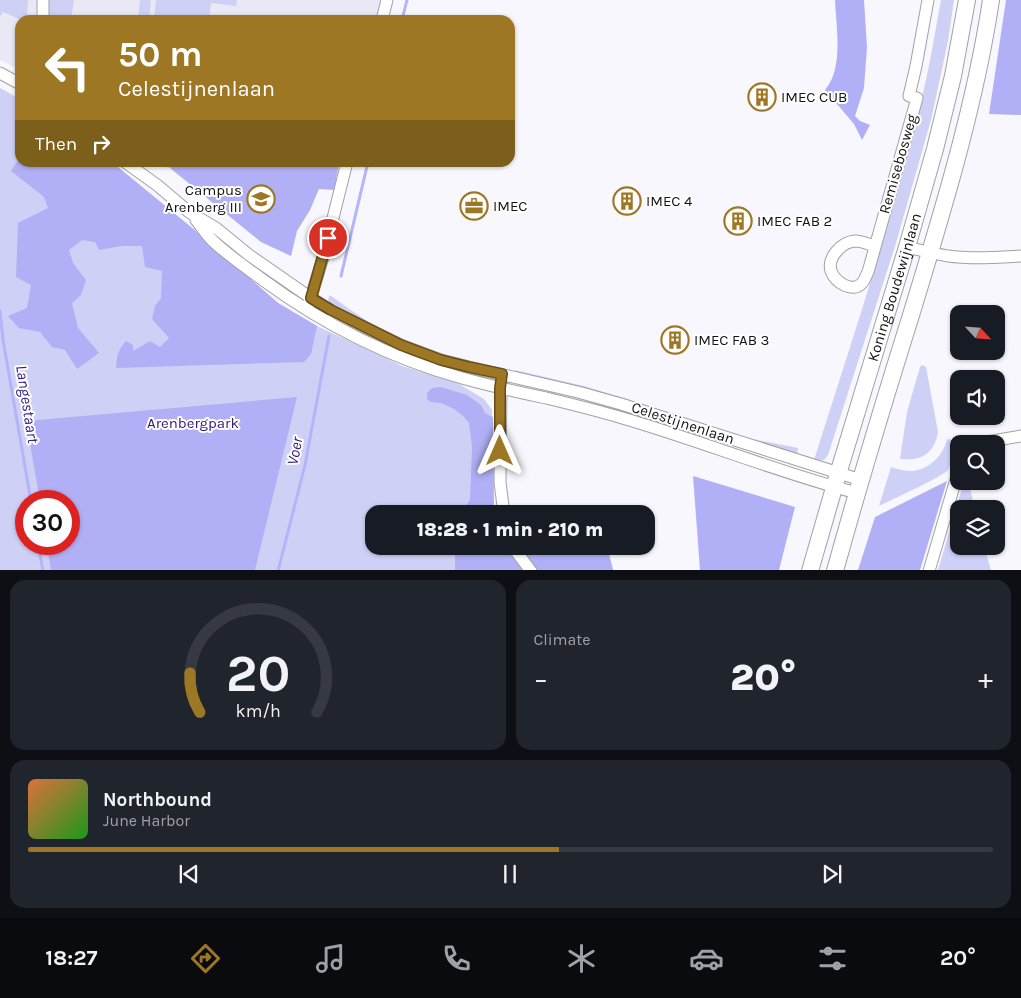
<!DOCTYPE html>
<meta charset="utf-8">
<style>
:root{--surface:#171b24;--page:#20242c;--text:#f1f3f6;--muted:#9ea1a6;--line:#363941;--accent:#9d7724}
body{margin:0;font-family:Karla,sans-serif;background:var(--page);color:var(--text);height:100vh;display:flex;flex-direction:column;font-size:19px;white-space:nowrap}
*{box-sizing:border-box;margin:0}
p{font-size:16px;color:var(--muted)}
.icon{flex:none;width:28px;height:28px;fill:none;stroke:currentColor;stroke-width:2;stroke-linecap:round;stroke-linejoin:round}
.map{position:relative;height:570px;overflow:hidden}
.side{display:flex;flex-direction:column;gap:10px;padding:10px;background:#0d0f14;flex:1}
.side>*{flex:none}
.banner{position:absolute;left:15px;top:15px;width:500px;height:152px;border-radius:15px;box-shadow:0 1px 4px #0004;background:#9d7724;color:#fff;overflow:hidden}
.needle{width:32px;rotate:116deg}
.buttons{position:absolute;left:950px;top:305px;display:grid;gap:10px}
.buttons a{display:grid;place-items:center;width:55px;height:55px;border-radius:10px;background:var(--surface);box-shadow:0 1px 4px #0004;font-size:25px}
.speed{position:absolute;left:15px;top:490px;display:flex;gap:10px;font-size:25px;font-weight:700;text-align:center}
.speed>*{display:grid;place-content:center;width:65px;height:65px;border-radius:50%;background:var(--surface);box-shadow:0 1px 4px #0004;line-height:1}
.speed .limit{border:8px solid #d22;background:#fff;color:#111}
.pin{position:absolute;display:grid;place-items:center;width:42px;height:42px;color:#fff;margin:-21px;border:2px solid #fff;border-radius:50%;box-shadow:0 1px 5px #0007}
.me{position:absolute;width:55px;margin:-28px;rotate:0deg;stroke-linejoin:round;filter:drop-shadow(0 0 4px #0008)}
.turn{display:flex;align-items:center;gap:18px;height:105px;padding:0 20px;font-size:22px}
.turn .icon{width:65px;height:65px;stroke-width:2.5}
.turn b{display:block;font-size:35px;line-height:42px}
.then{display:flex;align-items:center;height:48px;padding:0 20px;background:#0003;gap:10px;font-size:19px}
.big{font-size:38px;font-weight:800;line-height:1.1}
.side .tile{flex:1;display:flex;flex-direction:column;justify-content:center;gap:8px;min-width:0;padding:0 18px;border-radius:15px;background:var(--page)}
.side .dial{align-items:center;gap:0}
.dial svg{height:130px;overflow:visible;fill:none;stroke:var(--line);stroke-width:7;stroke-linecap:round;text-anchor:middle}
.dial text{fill:var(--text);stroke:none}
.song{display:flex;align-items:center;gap:15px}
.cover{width:60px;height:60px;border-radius:8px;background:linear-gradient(135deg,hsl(20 70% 55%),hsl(120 70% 35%))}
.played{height:5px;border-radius:2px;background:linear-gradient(90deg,var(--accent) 55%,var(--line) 55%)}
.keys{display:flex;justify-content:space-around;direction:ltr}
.heat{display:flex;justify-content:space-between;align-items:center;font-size:28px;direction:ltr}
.side .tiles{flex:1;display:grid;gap:10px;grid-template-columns:1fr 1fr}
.tile:last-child{grid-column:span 2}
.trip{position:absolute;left:365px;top:505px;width:290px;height:50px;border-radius:15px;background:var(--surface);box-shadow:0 1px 4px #0004;font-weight:800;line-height:50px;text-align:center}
.dock{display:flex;height:80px;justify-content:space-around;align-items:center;background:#090b0e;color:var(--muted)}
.dock .icon{width:35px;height:35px}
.dock .active{color:var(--accent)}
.dock b{font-size:22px;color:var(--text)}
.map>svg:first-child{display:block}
</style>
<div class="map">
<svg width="1021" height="571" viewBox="0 0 1021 571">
<rect width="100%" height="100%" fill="#f7f7fd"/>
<path fill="#e9e9f5" d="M28 0H387L382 20H27Z
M3 12 21 20H20V70L0 60V17Z"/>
<path fill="#cfd0f5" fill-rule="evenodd" d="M0 0H28L27 20H21L3 12 0 17Z
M48 0H74L71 20H48Z
M140 0H151L149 20H138Z
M156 0H237L236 6 211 3 209 20H154Z
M941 0H954L948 41 931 120 896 243 828 455 824 460H814C852 339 893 220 922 97 930 65 935 32 941 0Z
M0 88 20 99V162L113 163 197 232 278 303 317 326 402 366 459 384 484 399 492 410 494 514H374V546H607L613 570H0ZM26 501H69V544H26Z
M150 163H183L176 164 170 168 153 164Z
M330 295C355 314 381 331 410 343 435 353 462 359 488 366L489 367H482L409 345 331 305 328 300Z
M922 365 926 367 938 432C934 454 922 461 900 459L907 412 920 367Z
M515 370 584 386 624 398 743 437 798 448 797 456 516 373Z
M518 381 577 394 766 454 774 459 620 410 576 398 518 384Z
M947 439 952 440C952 450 953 461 948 470 944 476 889 501 879 506L891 467C897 469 904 471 911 471 929 470 943 456 947 439Z
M964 481H968L975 509H959V546H984L991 570H938Z"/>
<path fill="#b1b0f6" d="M835 0H864L867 47 864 88 855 116 860 121 870 125 862 140 854 124 825 90C844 68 836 27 835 0Z
M1006 0H1021V115L989 114Z
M20 157V162L113 163 197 232 278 303 317 326 311 354 304 362 116 368C117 355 118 350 126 341L133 345V351L150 341 160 347 169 338 152 319 155 306 161 298 162 271 145 267 142 246H122L99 250 95 242 82 240 69 250 73 263 86 280 81 295 72 303 78 328 99 353 77 369 65 350 52 347 40 332 19 328 8 316 27 308 31 285 16 277 18 223 48 208 44 197 11 171Z
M183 163V162L339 163 334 190 319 189 310 210 297 231 291 256 261 242 170 168 176 164Z
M441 387 467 395 481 405 485 413 493 417 494 514H460L470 500 472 447 469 423 463 416 454 409 441 403 431 402 427 399V393L432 388Z
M297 397 255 570H51L47 544H69V501H40L26 421Z
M693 476 795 507 779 570H700Z
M947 481 920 570H858L875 517Z
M455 546H607L613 570H455Z"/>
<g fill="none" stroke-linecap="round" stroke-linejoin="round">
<path stroke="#b5b4fa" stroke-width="3" d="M402 20 407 0
M341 276 368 162
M0 311 3 340 31 501
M38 544 43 571
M278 571 305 465 329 336"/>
<g stroke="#a1a1a6" stroke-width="13">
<path id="minor" d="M43 20V0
M382 20 387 0
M0 73 20 84
M125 162 157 185 189 212 216 228 249 255 311 298 331 311 401 345 441 360 469 367 578 392 621 404 861 480
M196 220C201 226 206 234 212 240 226 254 247 268 263 280 323 324 390 358 462 378 490 386 518 392 546 398 571 404 595 410 619 417 699 440 777 472 857 493
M874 246C868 244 862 241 855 241 842 242 827 257 831 271 835 282 853 294 862 283 865 280 866 275 868 272L917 98 909 96 916 66 928 0
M907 247C924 251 941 256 958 257 979 259 1000 257 1021 256
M309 304 324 254 347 162
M501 383 500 482 504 514
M975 444 1021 436
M512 546 531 571
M929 571 959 469"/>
</g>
<g stroke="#a1a1a6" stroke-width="18">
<g id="highway">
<path id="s1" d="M810 571 838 474 907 247 935 149 953 76 967 0"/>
<path d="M835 571C859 484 885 398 912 312 943 210 975 106 991 0"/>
</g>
</g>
<use href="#minor" stroke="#fff" stroke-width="11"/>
<use href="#highway" stroke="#fff" stroke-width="16"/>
</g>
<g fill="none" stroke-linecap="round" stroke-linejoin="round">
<g stroke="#664d17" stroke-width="12">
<path id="route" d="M328 238 311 298 331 310 401 345 441 360 469 367 502 374 500 388V451"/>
</g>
<use href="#route" stroke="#9d7724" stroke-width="9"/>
</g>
<defs>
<g id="building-ring" transform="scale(1.4375)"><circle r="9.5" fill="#fff" stroke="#9d7724" stroke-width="1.5"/><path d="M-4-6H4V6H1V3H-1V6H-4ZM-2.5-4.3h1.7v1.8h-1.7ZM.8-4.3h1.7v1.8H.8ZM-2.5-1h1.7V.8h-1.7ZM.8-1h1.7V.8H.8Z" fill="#9d7724"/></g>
<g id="university-ring" transform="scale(1.4375)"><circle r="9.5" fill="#fff" stroke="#9d7724" stroke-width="1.5"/><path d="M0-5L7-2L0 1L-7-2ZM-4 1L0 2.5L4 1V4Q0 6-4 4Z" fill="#9d7724"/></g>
<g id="office-ring" transform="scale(1.4375)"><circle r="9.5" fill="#fff" stroke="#9d7724" stroke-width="1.5"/><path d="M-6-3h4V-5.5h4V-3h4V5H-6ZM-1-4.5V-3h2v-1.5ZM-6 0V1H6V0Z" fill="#9d7724"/></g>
</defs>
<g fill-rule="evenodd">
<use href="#building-ring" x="762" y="97"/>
<use href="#university-ring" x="261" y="199"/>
<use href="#building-ring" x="627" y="201"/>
<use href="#office-ring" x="474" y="206"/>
<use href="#building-ring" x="738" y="221"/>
<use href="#building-ring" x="675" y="340"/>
</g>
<g text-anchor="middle" stroke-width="4" stroke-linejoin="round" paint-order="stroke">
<g font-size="15" fill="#141416" stroke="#fff" text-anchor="start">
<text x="781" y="102">IMEC CUB</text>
<text x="242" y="195" text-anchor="end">Campus<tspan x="242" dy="17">Arenberg III</tspan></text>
<text x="646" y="206">IMEC 4</text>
<text x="493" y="211">IMEC</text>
<text x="757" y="226">IMEC FAB 2</text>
<text x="694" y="345">IMEC FAB 3</text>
</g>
<g font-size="15" fill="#141416" stroke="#fff">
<text transform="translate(898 164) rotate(-74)" y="5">Remisebosweg</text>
<text dy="5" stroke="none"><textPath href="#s1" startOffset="296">Koning Boudewijnlaan</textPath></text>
<text transform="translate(683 423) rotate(18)" y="5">Celestijnenlaan</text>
</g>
<g font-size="15" fill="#2f177a" stroke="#fff">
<text x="193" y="428">Arenbergpark</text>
</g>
<g font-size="16" font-style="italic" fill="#352183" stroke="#fff">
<text transform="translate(28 404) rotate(81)" y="6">Langestaart</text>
<text transform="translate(294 451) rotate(-79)" y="6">Voer</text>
</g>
</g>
</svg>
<div class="buttons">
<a><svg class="needle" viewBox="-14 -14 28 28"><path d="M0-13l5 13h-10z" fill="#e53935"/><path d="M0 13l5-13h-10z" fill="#9ea1a6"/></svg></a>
<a><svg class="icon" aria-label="sound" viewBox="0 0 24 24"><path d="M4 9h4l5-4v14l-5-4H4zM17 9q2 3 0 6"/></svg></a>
<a><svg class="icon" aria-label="search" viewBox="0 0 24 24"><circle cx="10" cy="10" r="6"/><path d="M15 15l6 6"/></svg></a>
<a><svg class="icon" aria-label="layers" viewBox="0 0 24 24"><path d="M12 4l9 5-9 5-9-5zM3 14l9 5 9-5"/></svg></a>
</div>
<div class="speed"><div class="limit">30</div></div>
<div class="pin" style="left:328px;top:238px;background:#d93025"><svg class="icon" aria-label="arrive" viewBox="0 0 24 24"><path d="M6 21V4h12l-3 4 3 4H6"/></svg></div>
<svg class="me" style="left:500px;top:451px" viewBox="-20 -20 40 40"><path d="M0-17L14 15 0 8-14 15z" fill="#9d7724" stroke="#fff" stroke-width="4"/></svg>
<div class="trip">18:28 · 1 min · 210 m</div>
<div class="banner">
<div class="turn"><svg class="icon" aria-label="left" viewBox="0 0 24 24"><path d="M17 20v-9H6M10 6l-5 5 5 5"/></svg><div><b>50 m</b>Celestijnenlaan</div></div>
<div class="then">Then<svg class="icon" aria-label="right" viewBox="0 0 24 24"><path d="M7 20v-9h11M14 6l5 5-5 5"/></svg></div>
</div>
</div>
<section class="side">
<div class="tiles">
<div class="tile dial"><svg viewBox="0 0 100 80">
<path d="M14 69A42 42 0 1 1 86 69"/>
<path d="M14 69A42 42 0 0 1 8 45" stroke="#9d7724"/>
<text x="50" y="56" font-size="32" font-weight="700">20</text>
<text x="50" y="72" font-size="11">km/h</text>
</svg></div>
<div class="tile"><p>Climate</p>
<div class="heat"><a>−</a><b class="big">20°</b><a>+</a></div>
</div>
<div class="tile">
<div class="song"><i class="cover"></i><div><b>Northbound</b><p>June Harbor</p></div></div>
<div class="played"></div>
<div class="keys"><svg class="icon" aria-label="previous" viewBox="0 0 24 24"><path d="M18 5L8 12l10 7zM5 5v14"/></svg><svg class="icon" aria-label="pause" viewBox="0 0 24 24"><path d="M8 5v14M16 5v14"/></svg><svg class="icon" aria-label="next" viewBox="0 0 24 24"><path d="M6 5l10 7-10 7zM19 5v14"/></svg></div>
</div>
</div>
</section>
<nav class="dock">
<b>18:27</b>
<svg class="icon active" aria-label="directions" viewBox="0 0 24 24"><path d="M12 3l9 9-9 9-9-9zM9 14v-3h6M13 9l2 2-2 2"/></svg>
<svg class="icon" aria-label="music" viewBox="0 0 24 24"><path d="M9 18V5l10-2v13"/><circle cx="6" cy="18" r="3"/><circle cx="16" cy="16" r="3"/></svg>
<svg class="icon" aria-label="phone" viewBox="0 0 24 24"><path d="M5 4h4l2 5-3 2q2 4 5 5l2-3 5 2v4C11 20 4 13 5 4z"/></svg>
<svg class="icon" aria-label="climate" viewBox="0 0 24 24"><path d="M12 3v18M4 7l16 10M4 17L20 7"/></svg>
<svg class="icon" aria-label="car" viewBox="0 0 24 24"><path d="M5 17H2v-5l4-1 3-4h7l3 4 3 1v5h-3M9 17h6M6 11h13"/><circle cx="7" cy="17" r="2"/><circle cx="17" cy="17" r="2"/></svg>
<svg class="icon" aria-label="filters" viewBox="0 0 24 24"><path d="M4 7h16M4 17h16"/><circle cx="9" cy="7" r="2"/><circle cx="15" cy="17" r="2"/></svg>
<b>20°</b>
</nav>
